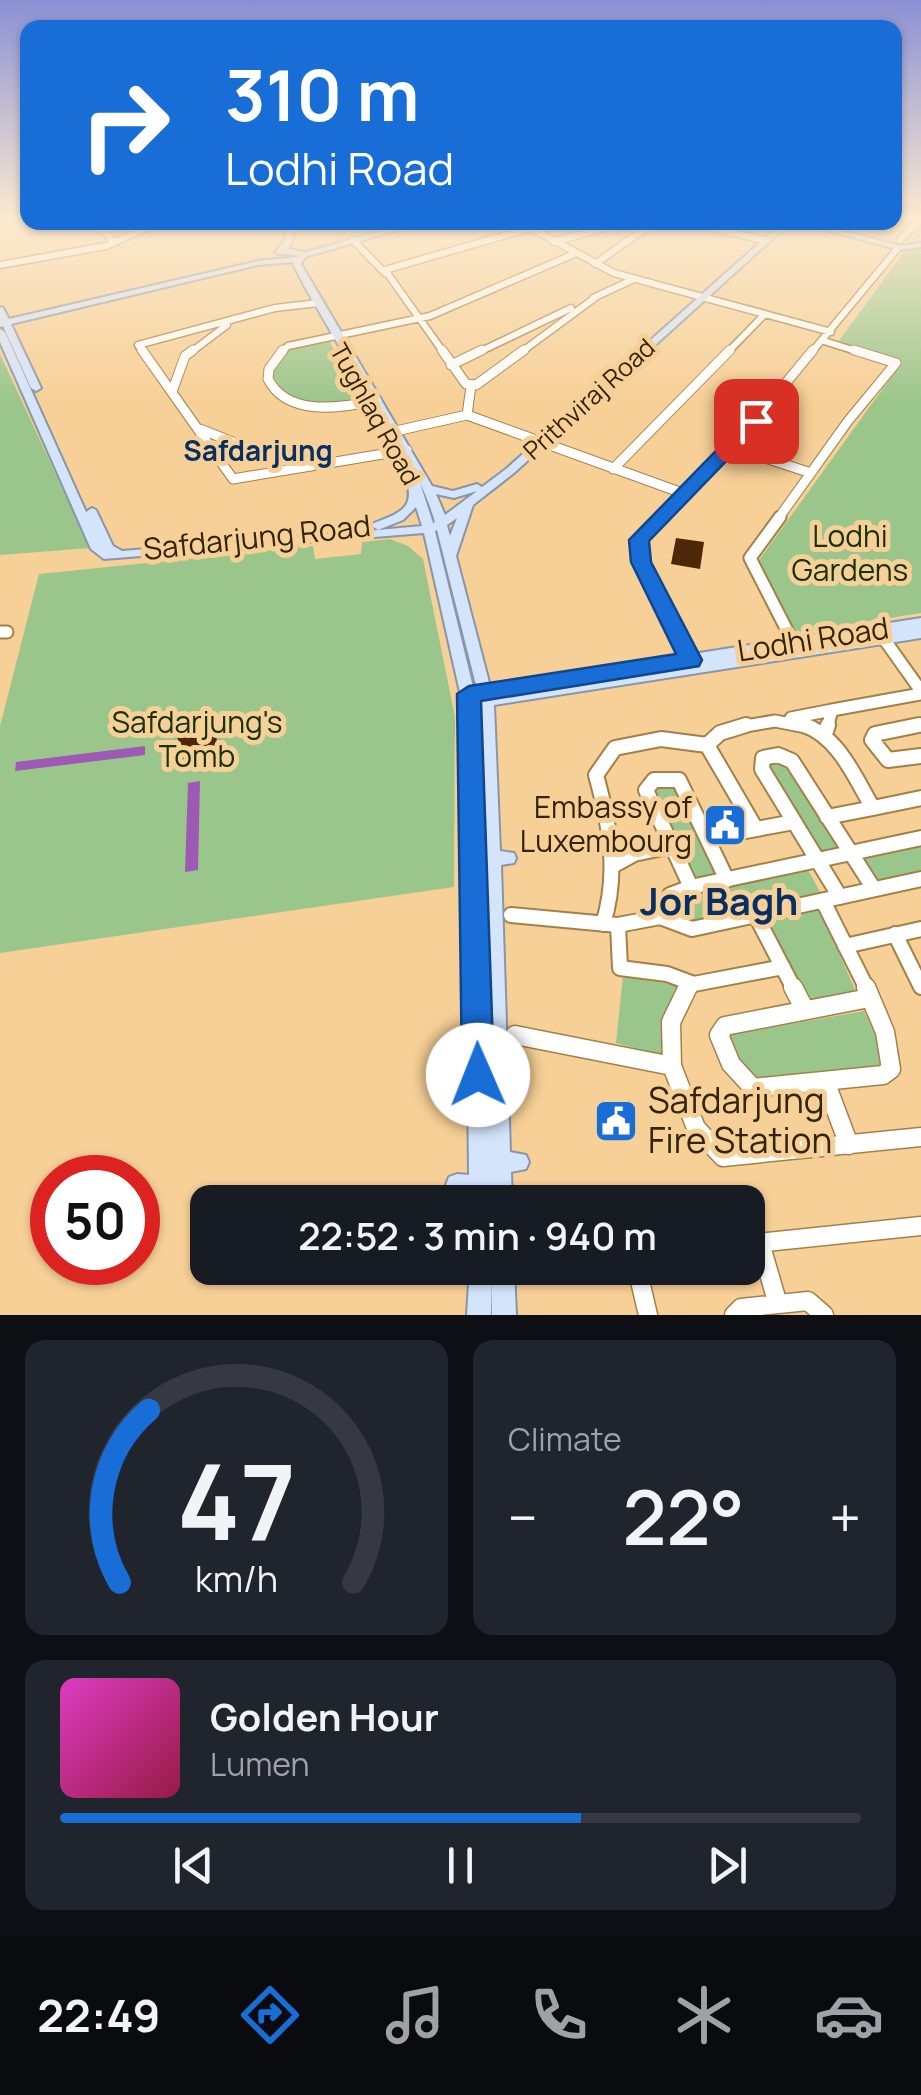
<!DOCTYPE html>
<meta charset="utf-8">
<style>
:root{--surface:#171b24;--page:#20242c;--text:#f1f3f6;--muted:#9ea1a6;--line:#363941;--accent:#196dd7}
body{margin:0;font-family:Manrope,sans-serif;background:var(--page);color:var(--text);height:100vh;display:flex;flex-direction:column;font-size:38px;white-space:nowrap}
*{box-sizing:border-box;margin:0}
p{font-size:32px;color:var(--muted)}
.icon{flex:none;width:55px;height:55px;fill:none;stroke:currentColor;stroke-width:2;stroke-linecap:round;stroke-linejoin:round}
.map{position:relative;height:1315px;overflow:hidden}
.side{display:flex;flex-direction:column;gap:25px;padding:25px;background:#0d0f14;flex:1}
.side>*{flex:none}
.top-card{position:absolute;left:20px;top:20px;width:882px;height:210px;border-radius:20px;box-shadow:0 2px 8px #0004;background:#196dd7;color:#fff;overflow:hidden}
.speed{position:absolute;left:30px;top:1155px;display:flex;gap:20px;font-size:50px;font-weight:700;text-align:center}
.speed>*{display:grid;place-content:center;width:130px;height:130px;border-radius:50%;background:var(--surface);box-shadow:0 2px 8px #0004;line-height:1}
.speed .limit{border:15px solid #d22;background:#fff;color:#111}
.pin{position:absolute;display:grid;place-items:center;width:85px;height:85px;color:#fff;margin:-42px;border-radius:20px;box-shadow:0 5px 15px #0006}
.me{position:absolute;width:110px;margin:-55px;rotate:359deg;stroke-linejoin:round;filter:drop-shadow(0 0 8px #0008)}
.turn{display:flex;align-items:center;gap:35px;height:210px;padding:0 40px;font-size:45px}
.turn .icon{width:130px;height:130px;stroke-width:2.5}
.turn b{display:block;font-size:70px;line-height:85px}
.big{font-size:75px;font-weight:600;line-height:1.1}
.side .widget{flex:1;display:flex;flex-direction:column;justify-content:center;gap:15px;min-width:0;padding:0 35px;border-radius:20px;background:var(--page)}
.side .dial{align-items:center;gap:0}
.dial svg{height:260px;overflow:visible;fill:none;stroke:var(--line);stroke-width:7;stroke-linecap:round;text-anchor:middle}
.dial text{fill:var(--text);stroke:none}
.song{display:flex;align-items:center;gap:30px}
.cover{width:120px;height:120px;border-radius:15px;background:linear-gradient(135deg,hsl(310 70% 55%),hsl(340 70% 35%))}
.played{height:10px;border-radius:5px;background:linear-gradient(90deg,var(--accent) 65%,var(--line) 65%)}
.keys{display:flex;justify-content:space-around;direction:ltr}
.heat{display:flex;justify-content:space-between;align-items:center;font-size:55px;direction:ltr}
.side .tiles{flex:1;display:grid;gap:25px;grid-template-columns:1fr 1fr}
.widget:last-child{grid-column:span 2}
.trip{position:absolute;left:190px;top:1185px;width:575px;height:100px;border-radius:20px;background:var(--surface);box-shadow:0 2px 8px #0004;font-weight:600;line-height:100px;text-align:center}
.menu{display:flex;height:160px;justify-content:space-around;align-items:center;background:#090b0e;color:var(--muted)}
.menu .icon{width:70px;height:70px}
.menu .on{color:var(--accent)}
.menu b{font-size:45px;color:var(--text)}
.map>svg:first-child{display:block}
</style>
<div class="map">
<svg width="921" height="1315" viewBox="0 0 921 1315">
<rect width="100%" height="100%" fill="#f7d097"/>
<path fill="#9bc68b" d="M921 249V613L794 633 757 563 902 362 838 342 904 252Z
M327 337 363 402C324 405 303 409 271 381 276 346 297 346 327 337Z
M0 354 90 548 0 555Z
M390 539 408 546 423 559 455 717 454 887 0 953V726L39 574 313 546 315 559 361 554 362 542Z
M787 760 843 849 818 855 770 774 767 764Z
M677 781 723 877 692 883 650 792 654 784Z
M921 846V876L877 885 861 859Z
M808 870 823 897 685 927 672 899Z
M820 910 857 994 807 1001 765 921Z
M623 976 682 986 664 1056 616 1043Z
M864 1011 886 1058 881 1066 757 1079 747 1076 729 1046 728 1035Z"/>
<path fill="#9e59b5" d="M145 746V755L15 771 16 762Z
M200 781 198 870 185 872 188 783Z"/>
<path fill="#4c2809" d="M676 538 704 542 700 569 671 564Z
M217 727 216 757 177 762 178 732Z"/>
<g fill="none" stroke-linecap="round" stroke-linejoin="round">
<g stroke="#a38048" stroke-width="9">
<path id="minor-far4" d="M99 222 113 243
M385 222 392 227
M520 222 614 273 831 332
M716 229 763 240
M353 240 385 273
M900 240 921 219
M554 242 625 222
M595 264 654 222
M0 265 106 246 160 222
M593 298 634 279
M824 341 862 353
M143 353 138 345 275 308 318 303
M190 353 227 325
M281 353 288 346 430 316 574 254
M444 353 385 270 530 228
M477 353 571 308
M520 353 596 297
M727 353 765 314
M811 353 898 248"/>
</g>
<g stroke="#a38048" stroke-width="11">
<path id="minor-far3" d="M142 350 233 479 407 450
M283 350 269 369 268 379C288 418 342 407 377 401
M442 350 466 384 476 385 524 350
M451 365 482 350
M471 386 467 415 685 494
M172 392 185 356 193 350
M200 429 258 452 316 461
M396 431 467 415
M732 447 811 473
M613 469 730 350
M660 519 734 446 813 350
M778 519 848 421 896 363 854 350"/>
</g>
<g stroke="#a38048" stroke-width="15">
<path id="minor-far2" d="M663 517 639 540 641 562 690 660
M780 517 750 558 794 644
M0 632H7
M884 639 921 691
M791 718 832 710
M734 728 775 721 811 728
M827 728 832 710 921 694
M907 728 921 725"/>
</g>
<g stroke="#a38048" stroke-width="18">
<path id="minor-far1" d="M804 725C839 737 855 778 873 808L921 798
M919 725 875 734 872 740 888 760 921 756
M825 734 828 725
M707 745 720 733 746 725
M827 817 873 808
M708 838 794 822
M614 865 634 854 672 846
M691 887 646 790 654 780H679L727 880
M840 897 762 769 763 758 778 755 792 761 874 889
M823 901 867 989
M511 915 618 925 660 917 692 929 921 879
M756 916 794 989
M660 917 670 895 691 887 921 838
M603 924C619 873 610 826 596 775L615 748 661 739 707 745 756 829
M618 925 620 968 667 974 694 984 783 967
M895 934 921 987
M845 946 921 929
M686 989 691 983"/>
</g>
<g stroke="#a38048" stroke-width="21">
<path id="minor" d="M793 987 805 1010
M866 987 885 1032 891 1069 883 1075 753 1088 731 1064 719 1035 725 1026 869 998
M515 1035 672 1066 696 1128 723 1157 921 1137
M672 1066 671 1022 688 987
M825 1081 849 1145
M760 1243 777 1301
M748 1244 921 1226
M637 1268 648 1315
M734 1315 741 1308 808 1301 824 1315"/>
</g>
<g stroke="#8995a6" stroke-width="4">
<path id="major" d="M289 222H297L291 244 287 249 306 252 413 222H426L305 257 301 264 432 486 453 491 477 484 482 487 506 469 783 222H791L514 473 473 505 456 556 490 686 921 618V628L752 655 921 628V638L494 705 500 851 514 853 516 858 514 863 501 865 510 1152 526 1155 529 1162 526 1169 511 1172 512 1202H469V1196L449 1193 446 1185 449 1177 457 1174 469 1175 468 1083 453 1079 450 1072 453 1065 460 1062 468 1063 464 710 424 533 104 559 91 549 0 342V329L5 332 86 512 92 508 96 510 113 546 122 551 378 530 372 526 374 523C406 511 416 506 404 471L410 468 306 289 293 264 294 262 258 265 11 324 41 388 36 391 31 388 3 326 0 327V307L3 308 9 319 258 261 297 257 298 255 279 254 275 252 283 243ZM420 483C426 495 431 509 435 522L433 523ZM477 491 445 515 436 494 454 498ZM416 507 422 526 378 530 403 520ZM457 518 450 536 447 525ZM437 530 477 689 474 691 435 531ZM477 706 480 707 482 723 484 853 482 857ZM482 859 484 863 489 1136Z
M796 222H810L900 246 921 243V247L900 250Z
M470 1268H514L516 1315H492V1277L491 1315H467Z"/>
</g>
<use href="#minor-far4" stroke="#fff" stroke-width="6"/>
<use href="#minor-far3" stroke="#fff" stroke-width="9"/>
<use href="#minor-far2" stroke="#fff" stroke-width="11"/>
<use href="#minor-far1" stroke="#fff" stroke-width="14"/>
<use href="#minor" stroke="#fff" stroke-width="18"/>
<use href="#major" fill="#d4e4fb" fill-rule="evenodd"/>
</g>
<linearGradient id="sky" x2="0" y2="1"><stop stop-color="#8a90d4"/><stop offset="0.54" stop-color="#fbead0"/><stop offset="1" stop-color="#fbead0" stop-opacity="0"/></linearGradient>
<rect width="921" height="402" fill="url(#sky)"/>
<path fill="#196dd7" stroke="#10478c" stroke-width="2.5" d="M756 416 764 421 762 424 649 541 651 562 702 660 699 666 481 701 494 1075 490 1087 478 1091 466 1087 462 1075 457 694 469 686 676 654 631 562 629 540 749 417Z"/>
<defs>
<g id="civic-square" transform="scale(2.25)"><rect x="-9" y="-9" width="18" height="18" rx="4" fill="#196dd7" stroke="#f7d097"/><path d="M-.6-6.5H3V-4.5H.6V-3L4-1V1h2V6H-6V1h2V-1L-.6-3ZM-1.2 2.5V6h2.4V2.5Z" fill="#fff"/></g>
</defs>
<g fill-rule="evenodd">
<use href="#civic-square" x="725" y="825"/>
<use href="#civic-square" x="616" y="1121"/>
</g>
<g text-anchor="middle" stroke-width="10" stroke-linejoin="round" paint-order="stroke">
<g font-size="25" fill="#33240d" stroke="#f7d097">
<text transform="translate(589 399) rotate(-42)" y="9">Prithviraj Road</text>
<text transform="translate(375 414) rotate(61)" y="9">Tughlaq Road</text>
</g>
<g font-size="28" font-weight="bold" fill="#082f63" stroke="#f7d097">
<text x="258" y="461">Safdarjung</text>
</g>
<g font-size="30" fill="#163209" stroke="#f7d097">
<text x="850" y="547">Lodhi<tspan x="850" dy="34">Gardens</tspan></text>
<text x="197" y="733">Safdarjung's<tspan x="197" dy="34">Tomb</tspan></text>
</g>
<g font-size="30" fill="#33240d" stroke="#f7d097">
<text transform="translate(257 538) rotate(-6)" y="10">Safdarjung Road</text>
<text transform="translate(813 640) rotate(-9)" y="10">Lodhi Road</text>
</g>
<g font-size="30" fill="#33240d" stroke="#f7d097" text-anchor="end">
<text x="692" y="818">Embassy of<tspan x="692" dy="34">Luxembourg</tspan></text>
</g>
<g font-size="35" fill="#33240d" stroke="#f7d097" text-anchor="start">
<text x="648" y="1113">Safdarjung<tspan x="648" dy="40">Fire Station</tspan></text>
</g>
<g font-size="38" font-weight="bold" fill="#082f63" stroke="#f7d097">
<text x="719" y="915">Jor Bagh</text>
</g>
</g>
</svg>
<div class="speed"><div class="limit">50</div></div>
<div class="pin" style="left:756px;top:421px;background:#d93025"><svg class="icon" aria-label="arrive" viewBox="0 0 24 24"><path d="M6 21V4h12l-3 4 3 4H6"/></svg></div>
<svg class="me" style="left:478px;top:1075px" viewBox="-20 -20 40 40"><circle r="19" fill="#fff"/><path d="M0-13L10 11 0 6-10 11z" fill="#196dd7"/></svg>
<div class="trip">22:52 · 3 min · 940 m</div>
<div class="top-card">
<div class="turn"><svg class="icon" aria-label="right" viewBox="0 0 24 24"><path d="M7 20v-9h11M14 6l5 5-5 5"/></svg><div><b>310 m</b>Lodhi Road</div></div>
</div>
</div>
<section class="side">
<div class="tiles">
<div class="widget dial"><svg viewBox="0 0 100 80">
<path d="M14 69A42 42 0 1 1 86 69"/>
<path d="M14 69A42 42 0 0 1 23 16" stroke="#196dd7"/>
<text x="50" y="56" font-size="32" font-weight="700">47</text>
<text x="50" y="72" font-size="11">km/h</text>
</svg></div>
<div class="widget"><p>Climate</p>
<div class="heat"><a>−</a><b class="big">22°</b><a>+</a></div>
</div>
<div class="widget">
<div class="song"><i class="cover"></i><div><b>Golden Hour</b><p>Lumen</p></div></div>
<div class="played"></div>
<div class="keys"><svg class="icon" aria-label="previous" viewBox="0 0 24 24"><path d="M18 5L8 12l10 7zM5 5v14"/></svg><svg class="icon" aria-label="pause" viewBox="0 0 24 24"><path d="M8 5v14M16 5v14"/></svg><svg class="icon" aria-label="next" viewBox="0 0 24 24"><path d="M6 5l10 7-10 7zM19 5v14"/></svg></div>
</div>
</div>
</section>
<nav class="menu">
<b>22:49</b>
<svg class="icon on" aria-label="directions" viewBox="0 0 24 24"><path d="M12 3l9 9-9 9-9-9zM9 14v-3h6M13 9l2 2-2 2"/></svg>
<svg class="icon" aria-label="music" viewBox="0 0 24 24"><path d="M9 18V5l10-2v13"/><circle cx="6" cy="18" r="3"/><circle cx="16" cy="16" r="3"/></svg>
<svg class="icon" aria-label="phone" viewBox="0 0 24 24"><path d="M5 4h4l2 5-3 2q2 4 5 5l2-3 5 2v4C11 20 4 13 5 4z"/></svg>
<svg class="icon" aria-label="climate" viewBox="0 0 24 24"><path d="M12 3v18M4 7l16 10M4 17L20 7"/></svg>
<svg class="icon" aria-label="car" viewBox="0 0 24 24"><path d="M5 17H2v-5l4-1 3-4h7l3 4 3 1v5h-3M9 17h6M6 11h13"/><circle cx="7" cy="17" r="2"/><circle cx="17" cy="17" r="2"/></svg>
</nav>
